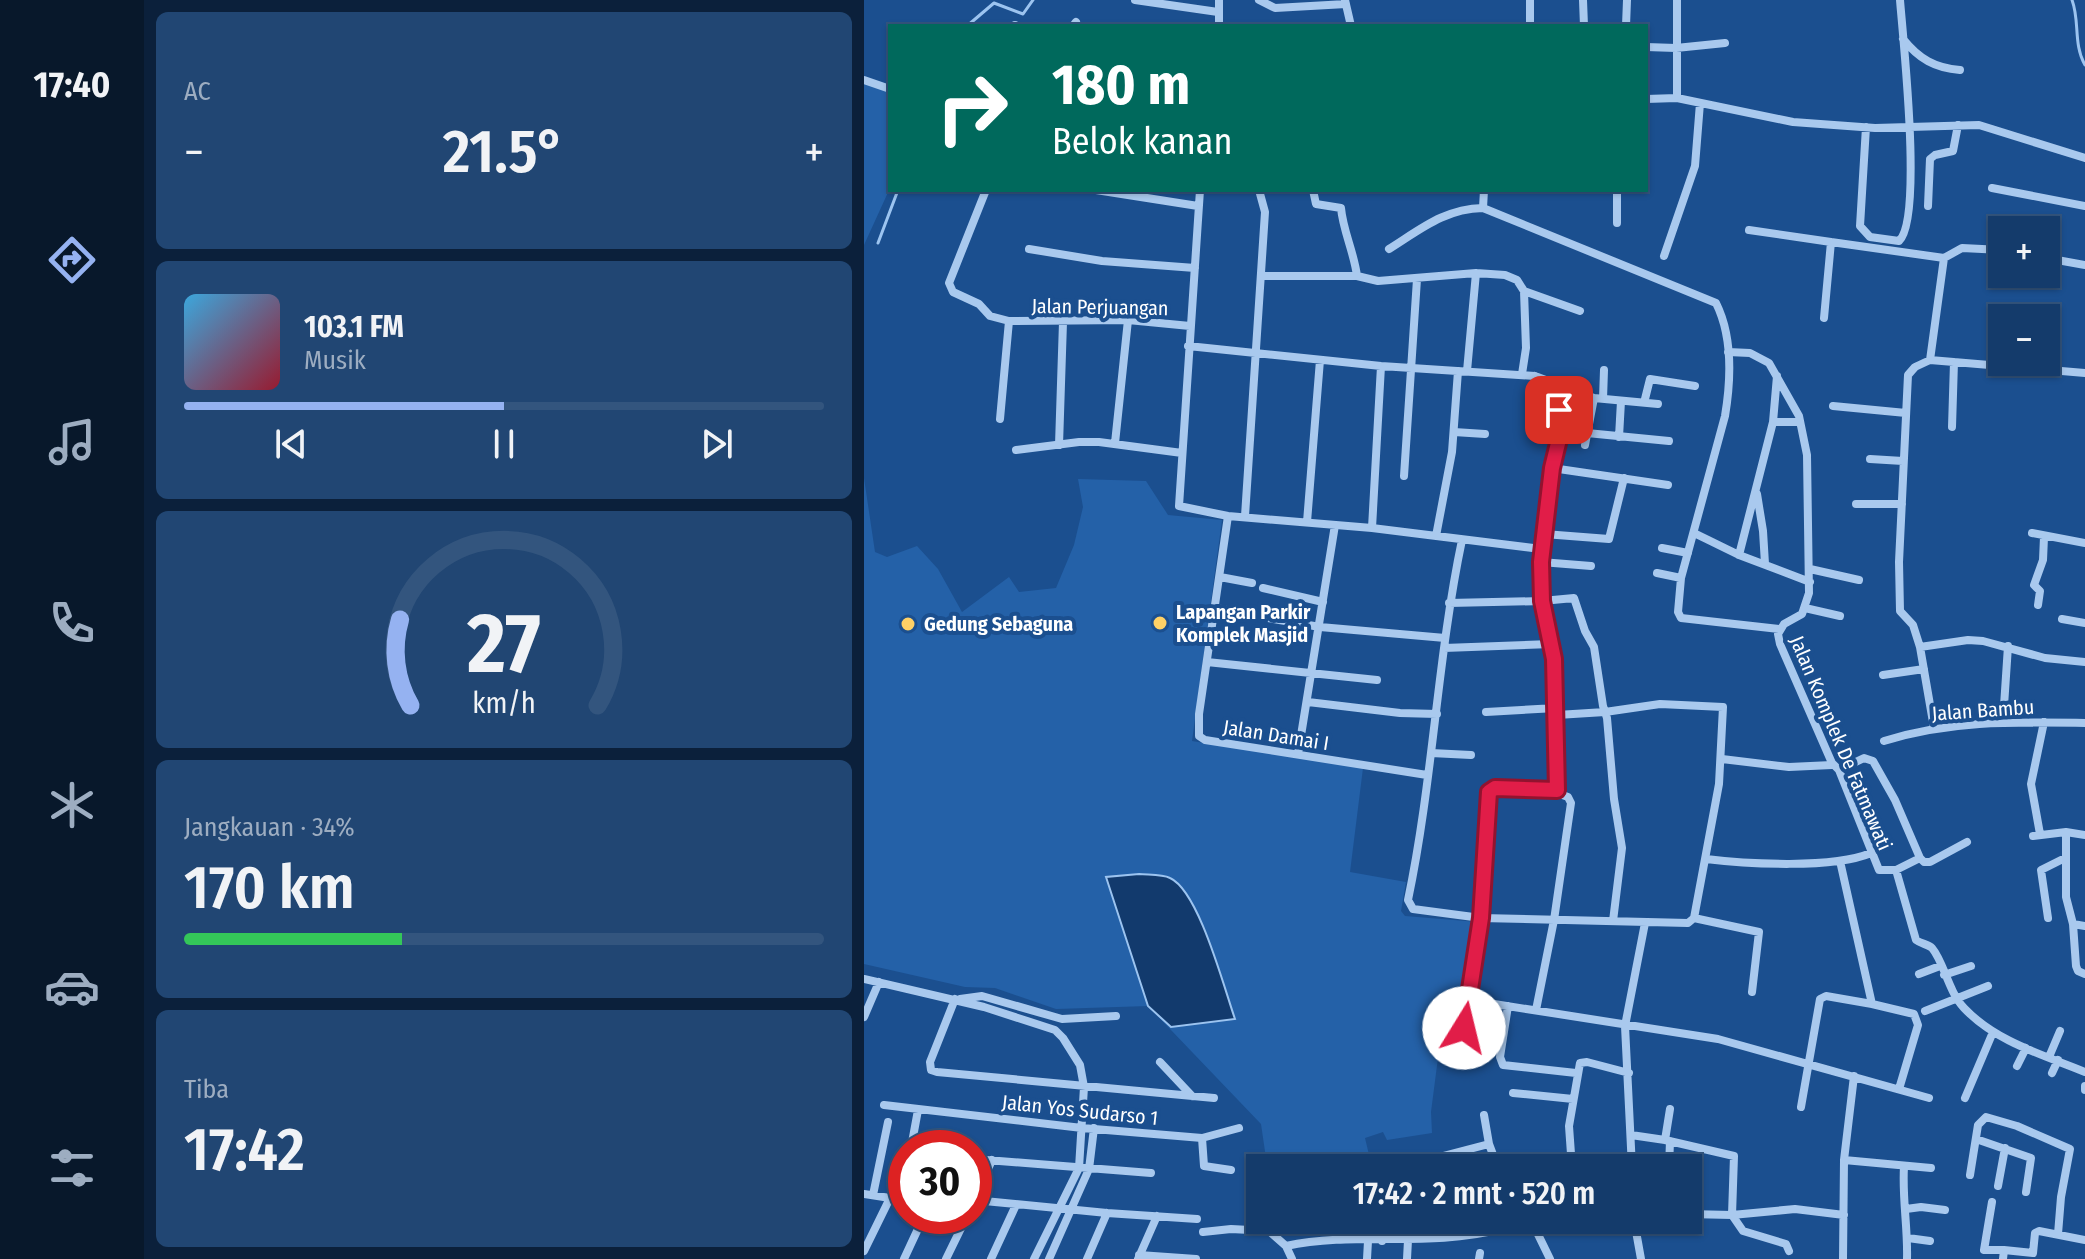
<!DOCTYPE html>
<html lang="id">
<meta charset="utf-8">
<style>
:root{--surface:#143b6b;--page:#214673;--text:#f1f3f6;--muted:#9dadc1;--line:#33557e;--accent:#95b2f1}
body{margin:0;font-family:"Fira Sans Condensed",sans-serif;background:var(--page);color:var(--text);height:100vh;display:flex;flex-direction:column;font-size:30px;white-space:nowrap}
*{box-sizing:border-box;margin:0}
p{font-size:26px;color:var(--muted)}
.icon{flex:none;width:44px;height:44px;fill:none;stroke:currentColor;stroke-width:2;stroke-linecap:round;stroke-linejoin:round}
.map{position:relative;flex:1;overflow:hidden}
.drawer{display:flex;flex-direction:column;gap:12px;padding:12px;background:#0b203b;width:720px}
.drawer>*{flex:none}
.guide{position:absolute;left:24px;top:24px;width:760px;height:168px;border-radius:0px;box-shadow:0 2px 6px #0004,0 0 0 2px var(--line);background:#00695c;color:#fff;overflow:hidden}
.fabs{position:absolute;left:1124px;top:216px;display:grid;gap:16px}
.fabs a{display:grid;place-items:center;width:72px;height:72px;border-radius:0px;background:var(--surface);box-shadow:0 2px 6px #0004,0 0 0 2px var(--line);font-size:40px}
.speed{position:absolute;left:24px;top:1130px;display:flex;gap:16px;font-size:40px;font-weight:700;text-align:center}
.speed>*{display:grid;place-content:center;width:104px;height:104px;border-radius:50%;background:var(--surface);box-shadow:0 2px 6px #0004,0 0 0 2px var(--line);line-height:1}
.speed .limit{border:12px solid #d22;background:#fff;color:#111}
.pin{position:absolute;display:grid;place-items:center;width:68px;height:68px;color:#fff;margin:-34px;border-radius:16px;box-shadow:0 4px 12px #0006}
.me{position:absolute;width:88px;margin:-44px;rotate:9deg;stroke-linejoin:round;filter:drop-shadow(0 0 6px #0008)}
.turn{display:flex;align-items:center;gap:28px;height:168px;padding:0 32px;font-size:36px}
.turn .icon{width:104px;height:104px;stroke-width:2.5}
.turn b{display:block;font-size:56px;line-height:68px}
.big{font-size:60px;font-weight:600;line-height:1.1}
.drawer .widget{flex:1;display:flex;flex-direction:column;justify-content:center;gap:12px;min-width:0;padding:0 28px;border-radius:12px;background:var(--page)}
.drawer .dial{align-items:center;gap:0}
.dial svg{height:208px;overflow:visible;fill:none;stroke:var(--line);stroke-width:7;stroke-linecap:round;text-anchor:middle}
.dial text{fill:var(--text);stroke:none}
.song{display:flex;align-items:center;gap:24px}
.cover{width:96px;height:96px;border-radius:12px;background:linear-gradient(135deg,hsl(200 70% 55%),hsl(350 70% 35%))}
.played{height:8px;border-radius:4px;background:linear-gradient(90deg,var(--accent) 50%,var(--line) 50%)}
.keys{display:flex;justify-content:space-around;direction:ltr}
.heat{display:flex;justify-content:space-between;align-items:center;font-size:44px;direction:ltr}
.charge{height:12px;border-radius:6px;background:linear-gradient(90deg,#34c759 34%,var(--line) 0)}
.trip{position:absolute;left:382px;top:1154px;width:456px;height:80px;border-radius:0px;background:var(--surface);box-shadow:0 2px 6px #0004,0 0 0 2px var(--line);font-weight:600;line-height:80px;text-align:center}
main{display:flex;flex:1;min-height:0}
.menu{display:flex;flex-direction:column;width:144px;justify-content:space-around;align-items:center;background:#08182b;color:var(--muted)}
.menu .icon{width:56px;height:56px}
.menu .active{color:var(--accent)}
.menu b{font-size:36px;color:var(--text)}
.map>svg:first-child{display:block}
</style>
<main>
<nav class="menu">
<b>17:40</b>
<svg class="icon active" aria-label="directions" viewBox="0 0 24 24"><path d="M12 3l9 9-9 9-9-9zM9 14v-3h6M13 9l2 2-2 2"/></svg>
<svg class="icon" aria-label="music" viewBox="0 0 24 24"><path d="M9 18V5l10-2v13"/><circle cx="6" cy="18" r="3"/><circle cx="16" cy="16" r="3"/></svg>
<svg class="icon" aria-label="phone" viewBox="0 0 24 24"><path d="M5 4h4l2 5-3 2q2 4 5 5l2-3 5 2v4C11 20 4 13 5 4z"/></svg>
<svg class="icon" aria-label="climate" viewBox="0 0 24 24"><path d="M12 3v18M4 7l16 10M4 17L20 7"/></svg>
<svg class="icon" aria-label="car" viewBox="0 0 24 24"><path d="M5 17H2v-5l4-1 3-4h7l3 4 3 1v5h-3M9 17h6M6 11h13"/><circle cx="7" cy="17" r="2"/><circle cx="17" cy="17" r="2"/></svg>
<svg class="icon" aria-label="filters" viewBox="0 0 24 24"><path d="M4 7h16M4 17h16"/><circle cx="9" cy="7" r="2"/><circle cx="15" cy="17" r="2"/></svg>
</nav>
<section class="drawer">
<div class="widget"><p>AC</p>
<div class="heat"><a>−</a><b class="big">21.5°</b><a>+</a></div>
</div>
<div class="widget">
<div class="song"><i class="cover"></i><div><b>103.1 FM</b><p>Musik</p></div></div>
<div class="played"></div>
<div class="keys"><svg class="icon" aria-label="previous" viewBox="0 0 24 24"><path d="M18 5L8 12l10 7zM5 5v14"/></svg><svg class="icon" aria-label="pause" viewBox="0 0 24 24"><path d="M8 5v14M16 5v14"/></svg><svg class="icon" aria-label="next" viewBox="0 0 24 24"><path d="M6 5l10 7-10 7zM19 5v14"/></svg></div>
</div>
<div class="widget dial"><svg viewBox="0 0 100 80">
<path d="M14 69A42 42 0 1 1 86 69"/>
<path d="M14 69A42 42 0 0 1 10 36" stroke="#95b2f1"/>
<text x="50" y="56" font-size="32" font-weight="700">27</text>
<text x="50" y="72" font-size="11">km/h</text>
</svg></div>
<div class="widget"><p>Jangkauan · 34%</p><b class="big">170 km</b><div class="charge"></div></div>
<div class="widget"><p>Tiba</p><b class="big">17:42</b></div>
</section>
<div class="map">
<svg width="1221" height="1259" viewBox="0 0 1221 1259">
<rect width="100%" height="100%" fill="#1b4f8f"/>
<path fill="#2461a8" d="M0 79 26 88V188L0 245Z
M0 478 11 552 23 557 53 546 74 569 98 612 145 577 155 592 192 588 210 545 219 507 214 479 282 481 304 515 358 520 328 741 499 768 486 872 542 882 537 911 541 916 614 922 601 1000 582 996 567 1112 568 1133 523 1140 519 1132 501 1138 507 1163 462 1168 461 1164 403 1165 397 1124 284 1006 192 1009 131 988 101 987 0 964Z"/>
<path fill="#123a6d" stroke="#9cc4f0" stroke-width="2" d="M275 874C285 875 298 874 306 878 335 891 360 988 371 1019L307 1027 284 1006 242 877Z"/>
<g fill="none" stroke-linecap="round" stroke-linejoin="round">
<path stroke="#9cc4f0" stroke-width="3" d="M1208 0C1216 21 1209 44 1221 65
M103 26 130 3 159 14 169 0
M14 243 34 190"/>
<path stroke="#a9c9ee" stroke-width="8" d="M271 0 354 12
M395 0 411 8 482 4
M481 0 487 26
M719 0 720 26
M151 26V25
M209 26 212 22
M355 26V0
M666 26V0
M762 26 763 0
M1039 39C1055 59 1071 68 1096 70
M782 47 812 48 861 43
M0 80 26 89
M813 98V0
M782 99 813 98 929 122 1011 128 1115 125 1221 158
M1002 127 996 226 1006 237 1035 241C1059 219 1039 39 1036 0
M1128 188 1221 206
M122 190 85 283 89 292 115 304 126 316 145 321 264 320 326 326
M232 190 334 206
M449 190 452 204 477 208C479 231 490 252 493 276
M1064 206 1066 159 1071 155 1089 151 1094 125
M619 208 620 190
M753 223V190
M885 230 967 242
M165 249 238 261 331 268
M525 249C557 229 580 209 619 208L852 303C869 337 867 380 861 416L817 578 793 573
M800 256 831 166 836 103
M1080 258 1098 248 1138 250
M1182 258 1221 265
M397 276H493L514 281 612 273 641 275 653 280 660 291 662 348 658 374
M660 291 716 311
M960 318 967 242 1080 258
M324 346 517 366 671 376 673 400 695 410 697 415 677 549 508 528 364 516 315 506 336 190
M864 352 886 353 905 363 935 416 943 455 945 593 938 614 920 624 914 634 916 644 968 763 975 770 1015 870H1032L1056 858 1060 862H1066L1103 842
M1066 360 1080 258
M603 371 612 273
M671 376 730 398 794 404
M739 399 740 370
M780 403 786 379 831 386
M969 406 1042 413
M136 419 145 321
M909 422H936
M1088 427 1090 362
M590 432 621 434
M723 433 805 441
M755 437 757 401
M251 443 264 320
M195 445 199 322
M721 445 730 398
M152 450 215 442H235L318 453
M1006 459 1039 461
M688 468 804 485
M540 476 553 279
M893 494 899 531 901 564
M992 504H1038
M364 516 335 714V736L341 740 563 775
M381 516 401 212 395 190
M443 522 456 360
M508 528 517 366
M830 533 875 555 946 582
M1168 533 1221 543
M680 534 745 539 760 478
M572 536 588 452 594 371
M598 540C573 659 569 781 544 900L549 909 617 918 824 923 830 918 855 784 859 707 796 704 741 712 693 715
M798 548 824 553
M677 549 678 601 710 598 721 631 730 647 739 706 743 718 750 799 758 848 749 921
M875 555 909 422 913 376
M677 562 727 566
M946 569 995 580
M356 577 388 583
M817 578 814 612 817 618 915 629
M399 588 459 602
M585 603 678 601 690 659 693 793 704 797 707 803 690 920 672 1010
M1174 605 1176 591 1170 585 1179 560 1180 537
M351 608 391 613
M941 608 976 616
M404 618 456 627 581 638
M1198 619 1221 623
M1056 647 1104 640 1119 641 1181 658 1221 662
M580 648 687 644
M343 662 513 680
M1019 675 1060 669
M444 702 536 713 573 714
M622 712 692 708
M1139 721 1144 646
M1070 728 1056 647 1049 625 1036 611 1035 562 1044 375 1051 367 1066 360 1221 373
M1020 741C1087 720 1152 722 1221 723
M567 753 607 755
M434 754 471 525
M858 759 925 767 968 765
M975 770 1000 758 1009 761 1031 800 1056 858
M1202 832V897L1209 924 1212 966 1214 971 1221 974
M1176 834 1167 784 1180 722
M1169 836 1202 832 1221 835
M842 859C883 864 969 869 1007 853
M1032 870 1052 940C1057 944 1064 944 1068 948 1080 962 1084 991 1100 1008 1132 1042 1180 1055 1221 1072
M830 918 895 932 888 992
M1184 918 1177 870 1201 858
M1209 924 1221 926
M1055 974 1076 966
M1080 975 1107 966
M0 979 120 1007 191 1030 199 1038 216 1065 220 1087 215 1168 170 1259
M91 999 66 1062 67 1070 73 1072 350 1098
M96 999 118 996 198 1019 252 1016
M605 1000 854 1039 1065 1098
M1008 1004 1050 1014 1054 1025 1035 1089
M644 1006 636 1057 639 1065 712 1073
M1061 1011 1124 986
M0 1017 15 982
M596 1056 617 918 625 792 631 788 693 790
M1185 1057 1196 1031
M296 1062 328 1096
M1153 1066 1162 1048
M1188 1073 1194 1060
M1221 1086V1090
M649 1093 709 1099
M1101 1098 1129 1032
M20 1105 218 1128 338 1138 375 1128
M937 1107 956 999 962 996 1008 1004 976 861
M620 1115 625 1144 634 1168
M767 1135 801 1140 870 1156 868 1215 879 1231 922 1244 925 1251
M338 1138 340 1166 367 1170
M1112 1139 1167 1158 1162 1192
M801 1140 806 1109
M47 1148 54 1110
M110 1159 287 1173
M980 1160 1067 1168
M1040 1167C1038 1198 1044 1228 1043 1259
M533 1168 625 1144
M708 1168 705 1126 716 1063 723 1062 765 1073
M768 1168 761 1026 781 923
M805 1168 806 1141
M1106 1175 1114 1125 1122 1117 1153 1126 1206 1149 1197 1197 1194 1234
M824 1177 829 1179 831 1187
M1134 1186 1141 1148
M0 1194 26 1198 0 1251
M9 1195 24 1122
M38 1196 42 1175
M110 1200 243 1213 333 1219
M110 1200 128 1160
M1128 1202 1120 1250H1140L1139 1259
M1042 1209 1057 1207 1081 1210
M824 1214 868 1215 931 1209 980 1215
M517 1220 518 1241
M770 1220 777 1259
M339 1232 367 1229 405 1231 422 1246
M1044 1238 1066 1241
M1140 1250 1169 1253 1171 1233 1175 1231 1221 1240
M275 1255 332 1259
M40 1259 60 1216
M82 1259 103 1216
M127 1259 152 1205
M185 1259 225 1169 230 1128
M223 1259 243 1213
M274 1259 293 1216
M428 1259 422 1246C492 1231 566 1248 637 1229 647 1226 658 1226 667 1220L686 1259
M503 1259 504 1241
M543 1259 544 1240
M615 1259 616 1253
M979 1259 980 1160 990 1076"/>
</g>
<g fill="none" stroke-linecap="round" stroke-linejoin="round">
<g stroke="#92132f" stroke-width="20">
<path id="route" d="M600 1028 617 918 625 792 631 788 693 790 690 659 678 601 677 562 688 468 696 435 697 415 695 410"/>
</g>
<use href="#route" stroke="#e11d48" stroke-width="14"/>
</g>
<g fill="#ffd166" stroke="#1b4f8f" stroke-width="3">
<circle cx="296" cy="623" r="8"/>
<circle cx="44" cy="624" r="8"/>
</g>
<g text-anchor="middle" stroke-width="8" stroke-linejoin="round" paint-order="stroke">
<g font-size="20" fill="#fff" stroke="#1b4f8f">
<text transform="translate(236 307) rotate(1)" y="7">Jalan Perjuangan</text>
<text transform="translate(1119 710) rotate(-4)" y="7">Jalan Bambu</text>
<text transform="translate(412 735) rotate(9)" y="7">Jalan Damai I</text>
<text transform="translate(977 743) rotate(67)" y="7">Jalan Komplek De Fatmawati</text>
<text transform="translate(216 1110) rotate(6)" y="7">Jalan Yos Sudarso 1</text>
</g>
<g font-size="20" font-weight="bold" fill="#fff" stroke="#1b4f8f" text-anchor="start">
<text x="312" y="619">Lapangan Parkir<tspan x="312" dy="23">Komplek Masjid</tspan></text>
<text x="60" y="631">Gedung Sebaguna</text>
</g>
</g>
</svg>
<div class="fabs">
<a>+</a>
<a>−</a>
</div>
<div class="speed"><div class="limit">30</div></div>
<div class="pin" style="left:695px;top:410px;background:#d93025"><svg class="icon" aria-label="arrive" viewBox="0 0 24 24"><path d="M6 21V4h12l-3 4 3 4H6"/></svg></div>
<svg class="me" style="left:600px;top:1028px" viewBox="-20 -20 40 40"><circle r="19" fill="#fff"/><path d="M0-13L10 11 0 6-10 11z" fill="#e11d48"/></svg>
<div class="trip">17:42 · 2 mnt · 520 m</div>
<div class="guide">
<div class="turn"><svg class="icon" aria-label="right" viewBox="0 0 24 24"><path d="M7 20v-9h11M14 6l5 5-5 5"/></svg><div><b>180 m</b>Belok kanan</div></div>
</div>
</div>
</main>
